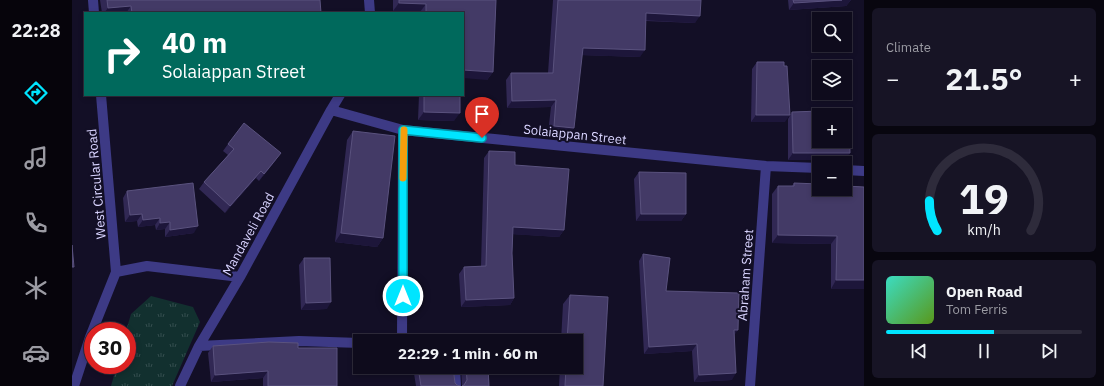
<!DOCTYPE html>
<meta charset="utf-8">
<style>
:root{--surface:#0e0b1c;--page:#171425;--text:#f1f3f6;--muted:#9b9ba3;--line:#2e2b3b;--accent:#00e5ff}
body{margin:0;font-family:"IBM Plex Sans",sans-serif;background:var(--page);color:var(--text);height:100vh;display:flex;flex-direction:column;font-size:15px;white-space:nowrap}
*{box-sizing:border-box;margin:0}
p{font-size:13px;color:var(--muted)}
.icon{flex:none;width:22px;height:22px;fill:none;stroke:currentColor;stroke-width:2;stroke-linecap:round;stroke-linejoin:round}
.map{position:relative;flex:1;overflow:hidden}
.panel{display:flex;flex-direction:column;gap:8px;padding:8px;background:#08060f;width:240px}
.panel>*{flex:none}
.top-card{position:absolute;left:12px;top:12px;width:380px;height:84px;border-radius:0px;box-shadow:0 2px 6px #0003,0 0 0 1px var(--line);background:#00695c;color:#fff;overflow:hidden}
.tools{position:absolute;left:740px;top:12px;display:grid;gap:8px}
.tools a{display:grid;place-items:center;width:40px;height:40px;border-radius:0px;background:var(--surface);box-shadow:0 2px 6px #0003,0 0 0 1px var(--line);font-size:20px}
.speed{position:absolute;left:12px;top:322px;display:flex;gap:8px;font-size:20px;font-weight:700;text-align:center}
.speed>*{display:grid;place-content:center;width:52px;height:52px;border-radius:50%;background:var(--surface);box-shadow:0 2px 6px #0003,0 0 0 1px var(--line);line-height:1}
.speed .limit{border:6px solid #d22;background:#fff;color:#111}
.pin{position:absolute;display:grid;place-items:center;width:34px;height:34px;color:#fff;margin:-41px -17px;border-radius:50% 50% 50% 0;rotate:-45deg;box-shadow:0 0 4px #0007}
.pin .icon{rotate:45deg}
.me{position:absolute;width:44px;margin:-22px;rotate:0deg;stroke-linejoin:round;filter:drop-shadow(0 0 3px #0008)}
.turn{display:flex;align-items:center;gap:14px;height:84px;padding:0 12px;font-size:18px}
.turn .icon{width:52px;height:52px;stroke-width:2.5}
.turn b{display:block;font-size:28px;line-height:34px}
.big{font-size:30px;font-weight:700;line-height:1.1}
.panel .card{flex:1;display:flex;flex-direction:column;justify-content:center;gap:6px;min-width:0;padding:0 14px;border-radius:6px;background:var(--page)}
.panel .dial{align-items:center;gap:0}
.dial svg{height:104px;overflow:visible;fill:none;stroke:var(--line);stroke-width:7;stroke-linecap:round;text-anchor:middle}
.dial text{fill:var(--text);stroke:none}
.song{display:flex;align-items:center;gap:12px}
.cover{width:48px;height:48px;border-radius:6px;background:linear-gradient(135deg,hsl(170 70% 55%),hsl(90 70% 35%))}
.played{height:4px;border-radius:2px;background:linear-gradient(90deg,var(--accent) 55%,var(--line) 55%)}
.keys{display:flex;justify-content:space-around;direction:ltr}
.heat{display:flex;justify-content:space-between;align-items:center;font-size:22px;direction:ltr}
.trip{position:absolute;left:281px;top:334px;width:230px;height:40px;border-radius:0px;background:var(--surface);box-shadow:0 2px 6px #0003,0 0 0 1px var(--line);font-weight:700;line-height:40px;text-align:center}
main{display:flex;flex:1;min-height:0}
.dock{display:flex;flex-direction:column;width:72px;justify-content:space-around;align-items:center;background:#06040b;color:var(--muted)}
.dock .icon{width:28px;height:28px}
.dock .selected{color:var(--accent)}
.dock b{font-size:18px;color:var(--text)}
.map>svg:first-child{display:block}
</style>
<main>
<nav class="dock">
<b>22:28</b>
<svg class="icon selected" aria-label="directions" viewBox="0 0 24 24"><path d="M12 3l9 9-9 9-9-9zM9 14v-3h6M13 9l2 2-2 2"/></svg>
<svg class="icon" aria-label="music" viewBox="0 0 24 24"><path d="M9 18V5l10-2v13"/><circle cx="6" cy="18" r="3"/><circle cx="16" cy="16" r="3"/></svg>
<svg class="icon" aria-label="phone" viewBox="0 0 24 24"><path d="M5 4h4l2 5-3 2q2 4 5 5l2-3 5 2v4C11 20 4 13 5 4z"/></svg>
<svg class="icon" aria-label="climate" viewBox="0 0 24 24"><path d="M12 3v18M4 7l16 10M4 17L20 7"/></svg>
<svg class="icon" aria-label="car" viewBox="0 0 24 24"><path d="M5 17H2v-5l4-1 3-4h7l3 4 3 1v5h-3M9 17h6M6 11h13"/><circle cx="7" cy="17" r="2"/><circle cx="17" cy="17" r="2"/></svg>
</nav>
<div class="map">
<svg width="792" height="386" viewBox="0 0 792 386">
<defs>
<pattern id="grass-tufts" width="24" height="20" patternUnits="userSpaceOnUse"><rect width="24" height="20" fill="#12302f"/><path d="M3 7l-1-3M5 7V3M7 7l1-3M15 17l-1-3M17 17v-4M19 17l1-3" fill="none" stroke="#344d4e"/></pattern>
</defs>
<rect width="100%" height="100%" fill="#130f26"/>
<path fill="url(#grass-tufts)" d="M79 296 121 307 128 322 100 386H39L45 365H55L54 331 59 314Z"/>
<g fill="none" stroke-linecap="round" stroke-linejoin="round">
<path stroke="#3d3a85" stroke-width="10" d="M21 0 22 13
M297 0 298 13
M29 95 44 272
M259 110 331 130 694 166 747 168
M773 170 792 171
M330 341 331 130
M127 346 227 341 288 343
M383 367 384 386
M2 386 18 337 44 272 75 266 168 277
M108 386 127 346 168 277 259 110 268 95
M678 386 694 166"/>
</g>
<path fill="#312854" d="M28 0H248L249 13H30Z
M321 0H424L421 72 415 80 391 13H348V12L321 11Z
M481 0H629L623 23 574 21 568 57 510 55 497 136 476 133 479 107 435 108 434 80 439 73H476Z
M716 0H779L774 6 717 10Z
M685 62 712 66 713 122H679L680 69Z
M347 95H388L382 121 346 120Z
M720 112 773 160H716V119Z
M281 131 311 238 305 247 263 242 275 140Z
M156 144 204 160 187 181 184 178 153 213 127 189 132 182 156 155 151 151Z
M417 151 443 165 492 230 487 237 441 234 440 253 442 298 438 305 389 307 387 274 392 267 409 266 412 158Z
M567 172 614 214 609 221H564L562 179Z
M722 183 792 187V289H759V244L700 243V194L706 186H720Z
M55 191 122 233 93 237V229L84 230 83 225 66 227 65 221 53 222 51 198Z
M571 254 594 291 662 335 660 380 622 382 620 351 572 354 567 261Z
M232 258 255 309 229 310 227 265Z
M498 295 531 386H487L488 367H504V341H489L491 304Z
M141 346 226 348 265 386H191V378L139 382 136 353Z
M341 367H381L383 383 385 385 388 386H344Z
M389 367H416L417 386H390Z"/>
<path fill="#1d163a" d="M770 0H779L774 6 717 10 722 3Z
M327 3 354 4 348 12 321 11Z
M59 6 54 13H32L36 8Z
M574 13 628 16 623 23 569 20Z
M511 48 573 50 568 57 505 55Z
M391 70 421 72 415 80 391 78Z
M484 100 479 107 435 108 440 101Z
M352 112 388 113 382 121 346 120Z
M684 115H718L713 122H679Z
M482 126 502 128 497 136 476 133Z
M209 153 204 160 187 181 192 174Z
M721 153H778L773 160H716Z
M189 171 184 178 153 213 158 206Z
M70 214 65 221 53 222 58 215Z
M569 214H614L609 221H564Z
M88 218 83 225 66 227 71 220Z
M98 222 93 229 84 230 88 223Z
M126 226 122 233 93 237 98 230Z
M441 227 492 230 487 237 436 234Z
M269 233 311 238 305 247 263 242Z
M706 235 765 236 759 244 700 243Z
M764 280H792V289H759Z
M442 298 438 305 389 307 394 300Z
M259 302 255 309 229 310 234 303Z
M662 330H666L661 337Z
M625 344 620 351 572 354 577 347Z
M196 371 191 378 139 382 143 375Z
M664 373 660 380 622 382 627 375Z"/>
<path fill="#433a66" stroke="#5a527e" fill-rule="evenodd" d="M35 0H248L249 13H60L59 6 36 8Z
M327 0H424L421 72 391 70V13H354V4L327 3Z
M486 0H629L628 16 574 13 573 50 511 48 502 128 482 126 484 100 440 101 439 73H481Z
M721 0H770L722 3Z
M685 62H712V66H715L718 115H684Z
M352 95H388V113L352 112Z
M777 110 778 153H721L720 112ZM747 115H773V141H747Z
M172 123 209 153 192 174 189 171 158 206 132 182 162 149 156 144Z
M281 131 323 136 311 238 269 233Z
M417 151 443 152V165L497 169 492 230 441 227 440 253 442 298 394 300 392 267 414 266Z
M567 172 614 173V214H569Z
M121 183 126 226 98 230V222L88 223V218L71 220 70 214 58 215 55 191Z
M722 183 747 184V189H773V186L792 187V280H764L765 236 706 235V186H722Z
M0 245 2 267H0Z
M571 254 598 258 594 291 667 293 666 330H662L664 373 627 375 625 344 577 347Z
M232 258H258L259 302 234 303Z
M498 295 536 297 531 386H493L494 367H504V341H495Z
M394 339 415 340V341H394Z
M197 342 226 343V348H265V386H196V371L143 375 141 346Z
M346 367H381L383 383 385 385 388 386H349Z
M394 367H416L417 386H390L392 385 395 380Z"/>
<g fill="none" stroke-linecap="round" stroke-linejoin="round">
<g stroke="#0095a6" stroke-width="10">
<path id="route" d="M331 296V130L410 138"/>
</g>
<use href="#route" stroke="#00e5ff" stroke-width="7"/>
<path stroke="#f59e0b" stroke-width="7" d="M331 178 332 130"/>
</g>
<g text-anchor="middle" stroke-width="4" stroke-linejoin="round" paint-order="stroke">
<g font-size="13" fill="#d9d4ff" stroke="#130f26">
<text transform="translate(503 134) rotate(6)" y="5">Solaiappan Street</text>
<text transform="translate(24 184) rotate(-95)" y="5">West Circular Road</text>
<text transform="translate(176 234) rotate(-61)" y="5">Mandaveli Road</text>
<text transform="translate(673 275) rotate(-86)" y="5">Abraham Street</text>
</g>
</g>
</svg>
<div class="tools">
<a><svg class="icon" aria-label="search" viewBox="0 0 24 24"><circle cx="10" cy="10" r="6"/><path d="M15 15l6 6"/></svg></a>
<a><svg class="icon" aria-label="layers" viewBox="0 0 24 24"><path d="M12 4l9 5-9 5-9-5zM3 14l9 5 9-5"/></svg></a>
<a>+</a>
<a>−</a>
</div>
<div class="speed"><div class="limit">30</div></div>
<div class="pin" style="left:410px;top:138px;background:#d93025"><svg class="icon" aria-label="arrive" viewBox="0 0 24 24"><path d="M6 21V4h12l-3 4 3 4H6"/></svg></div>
<svg class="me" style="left:331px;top:296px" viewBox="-20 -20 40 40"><circle r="17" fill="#00e5ff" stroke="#fff" stroke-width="3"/><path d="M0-11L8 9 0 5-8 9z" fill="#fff"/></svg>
<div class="trip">22:29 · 1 min · 60 m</div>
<div class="top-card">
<div class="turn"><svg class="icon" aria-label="right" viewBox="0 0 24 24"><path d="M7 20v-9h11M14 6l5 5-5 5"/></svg><div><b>40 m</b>Solaiappan Street</div></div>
</div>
</div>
<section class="panel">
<div class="card"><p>Climate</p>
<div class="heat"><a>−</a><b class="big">21.5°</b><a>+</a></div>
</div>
<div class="card dial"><svg viewBox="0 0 100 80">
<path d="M14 69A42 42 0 1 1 86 69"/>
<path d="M14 69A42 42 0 0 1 8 46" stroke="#00e5ff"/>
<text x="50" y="56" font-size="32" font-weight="700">19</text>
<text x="50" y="72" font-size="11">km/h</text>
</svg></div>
<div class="card">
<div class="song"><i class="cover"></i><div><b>Open Road</b><p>Tom Ferris</p></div></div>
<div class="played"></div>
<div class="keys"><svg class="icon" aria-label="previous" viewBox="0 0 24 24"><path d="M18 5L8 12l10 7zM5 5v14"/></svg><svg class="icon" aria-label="pause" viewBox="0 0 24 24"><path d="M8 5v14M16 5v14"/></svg><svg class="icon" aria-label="next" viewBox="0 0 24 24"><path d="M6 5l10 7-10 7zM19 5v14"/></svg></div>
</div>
</section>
</main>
